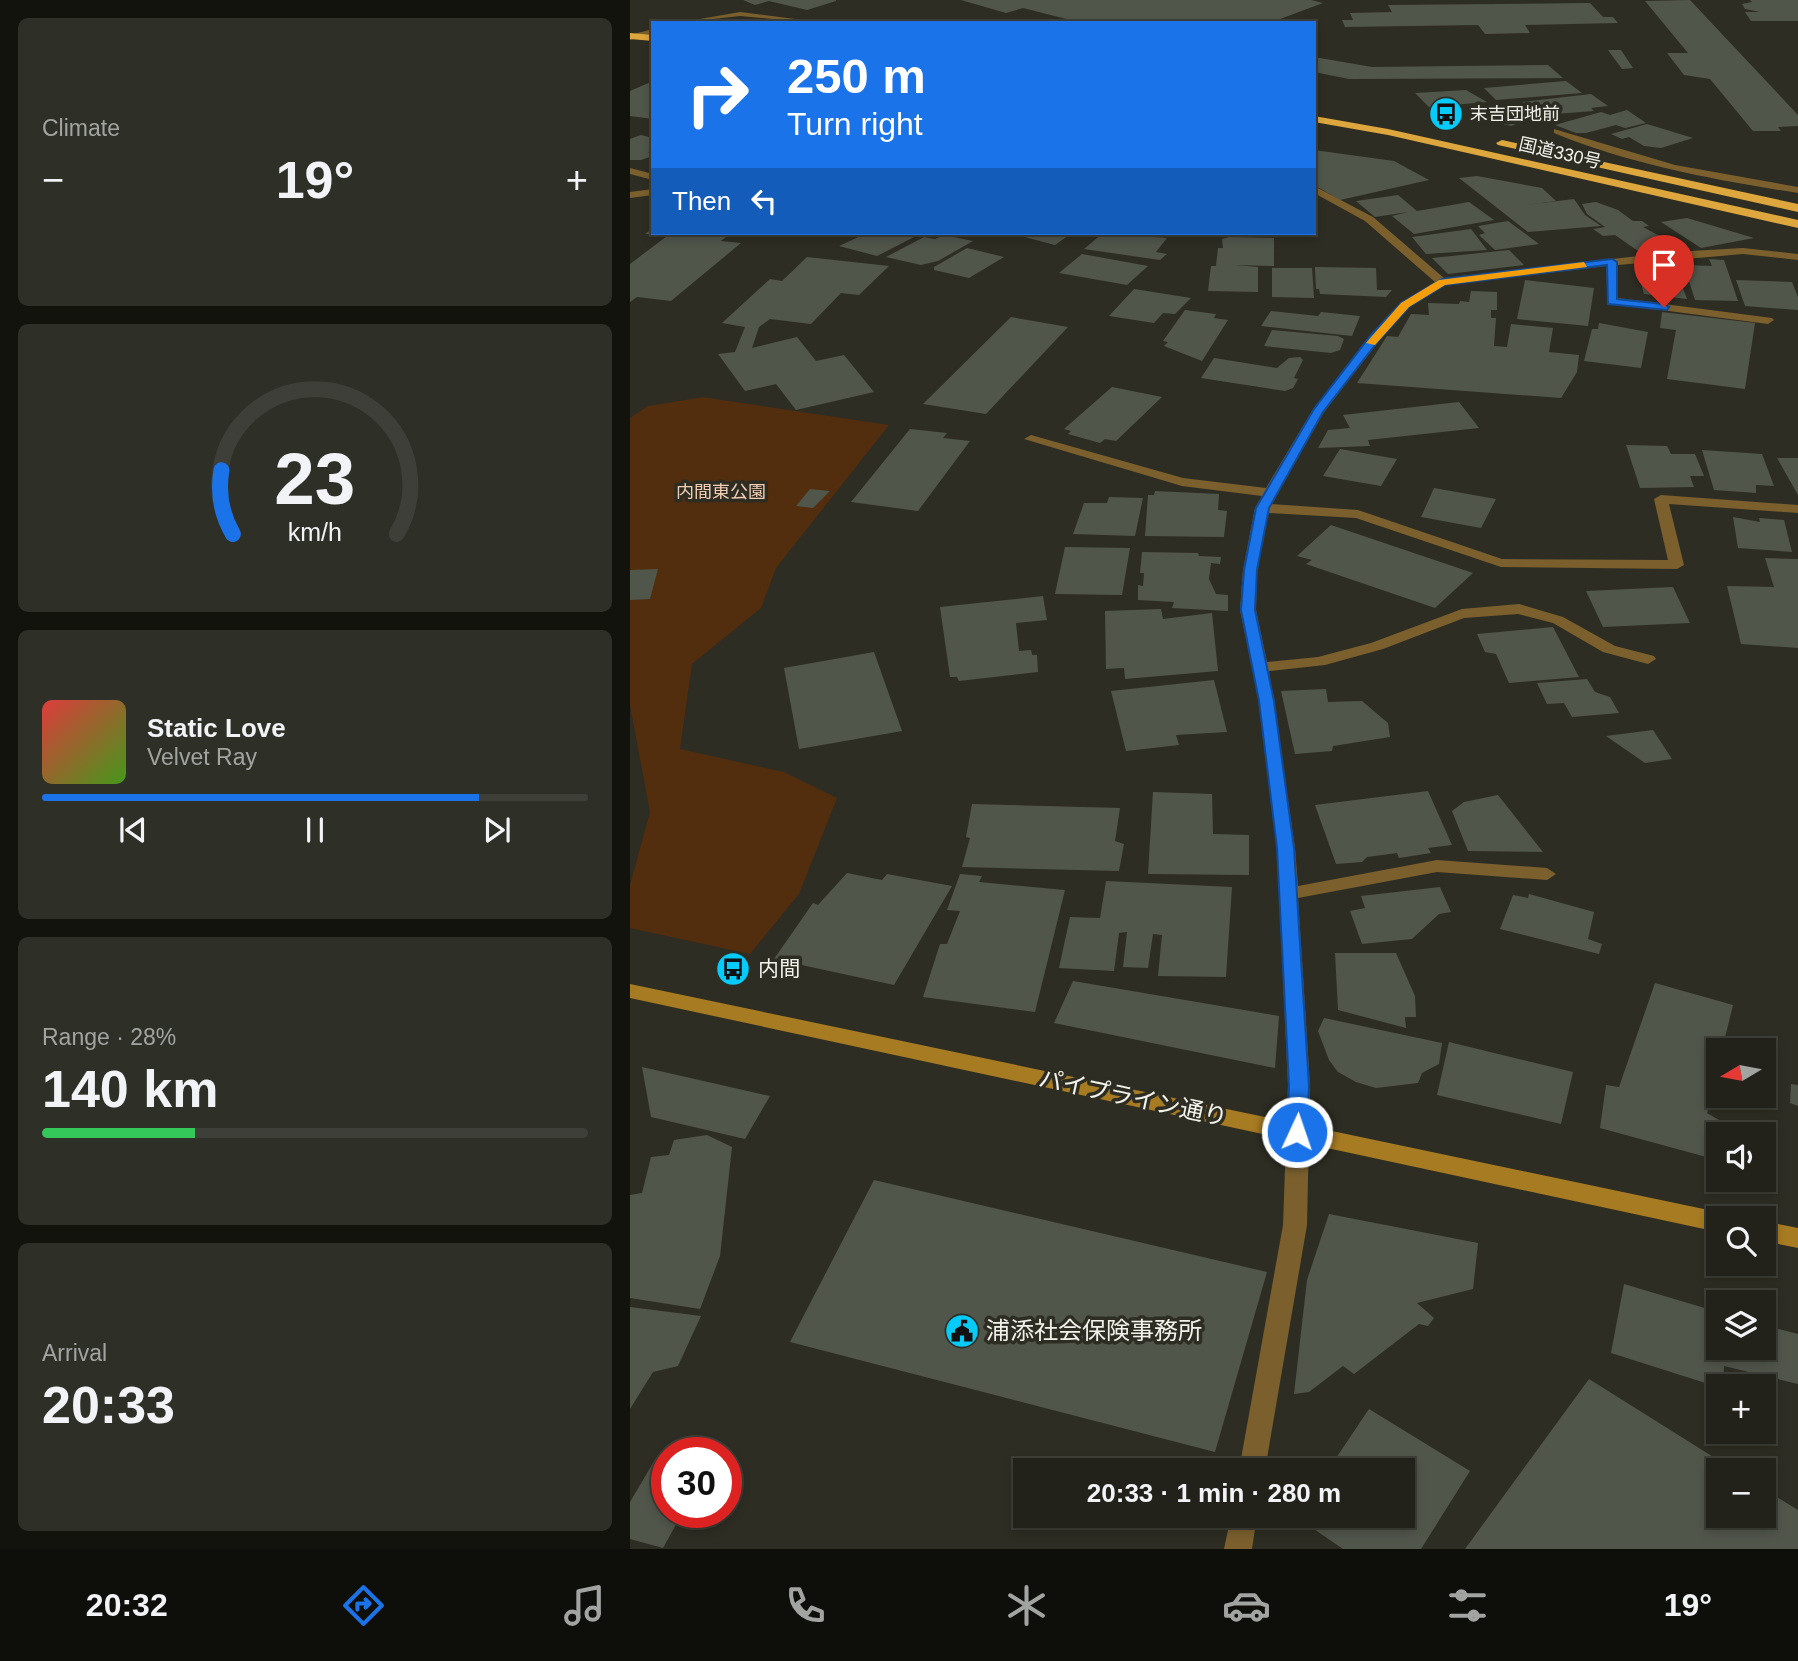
<!DOCTYPE html>
<meta charset="utf-8">
<style>
:root{--surface:#22221a;--page:#2e2f27;--text:#f1f3f6;--muted:#a2a4a2;--line:#3f3f39;--accent:#1a73e8}
body{margin:0;font-family:Helvetica,"Noto Sans JP",sans-serif;background:var(--page);color:var(--text);height:100vh;display:flex;flex-direction:column;font-size:26px;white-space:nowrap}
*{box-sizing:border-box;margin:0}
p{font-size:23px;color:var(--muted)}
.icon{flex:none;width:38px;height:38px;fill:none;stroke:currentColor;stroke-width:2;stroke-linecap:round;stroke-linejoin:round}
.map{position:relative;flex:1;overflow:hidden}
.drawer{display:flex;flex-direction:column;gap:18px;padding:18px;background:#13130e;width:630px}
.drawer>*{flex:none}
.banner{position:absolute;left:21px;top:21px;width:665px;height:214px;border-radius:0px;box-shadow:0 4px 10px #0003,0 0 0 2px var(--line);background:#1a73e8;color:#fff;overflow:hidden}
.needle{width:46px;rotate:260deg}
.controls{position:absolute;left:1076px;top:1038px;display:grid;gap:14px}
.controls a{display:grid;place-items:center;width:70px;height:70px;border-radius:0px;background:var(--surface);box-shadow:0 4px 10px #0003,0 0 0 2px var(--line);font-size:35px}
.speed{position:absolute;left:21px;top:1437px;display:flex;gap:14px;font-size:35px;font-weight:700;text-align:center}
.speed>*{display:grid;place-content:center;width:91px;height:91px;border-radius:50%;background:var(--surface);box-shadow:0 4px 10px #0003,0 0 0 2px var(--line);line-height:1}
.speed .limit{border:10px solid #d22;background:#fff;color:#111}
.pin{position:absolute;display:grid;place-items:center;width:60px;height:60px;color:#fff;margin:-72px -30px;border-radius:50% 50% 50% 0;rotate:-45deg;box-shadow:0 0 7px #0007}
.pin .icon{rotate:45deg}
.me{position:absolute;width:77px;margin:-38px;rotate:3deg;stroke-linejoin:round;filter:drop-shadow(0 0 5px #0008)}
.turn{display:flex;align-items:center;gap:24px;height:147px;padding:0 21px;font-size:32px}
.turn .icon{width:91px;height:91px;stroke-width:2.5}
.turn b{display:block;font-size:49px;line-height:60px}
.then{display:flex;align-items:center;height:66px;padding:0 21px;background:#0003;gap:14px;font-size:26px}
.big{font-size:52px;font-weight:800;line-height:1.1}
.drawer .tile{flex:1;display:flex;flex-direction:column;justify-content:center;gap:10px;min-width:0;padding:0 24px;border-radius:10px;background:var(--page)}
.drawer .dial{align-items:center;gap:0}
.dial svg{height:182px;overflow:visible;fill:none;stroke:var(--line);stroke-width:7;stroke-linecap:round;text-anchor:middle}
.dial text{fill:var(--text);stroke:none}
.song{display:flex;align-items:center;gap:21px}
.cover{width:84px;height:84px;border-radius:10px;background:linear-gradient(135deg,hsl(0 70% 55%),hsl(100 70% 35%))}
.played{height:7px;border-radius:4px;background:linear-gradient(90deg,var(--accent) 80%,var(--line) 80%)}
.keys{display:flex;justify-content:space-around;direction:ltr}
.heat{display:flex;justify-content:space-between;align-items:center;font-size:38px;direction:ltr}
.charge{height:10px;border-radius:5px;background:linear-gradient(90deg,#34c759 28%,var(--line) 0)}
.trip{position:absolute;left:383px;top:1458px;width:402px;height:70px;border-radius:0px;background:var(--surface);box-shadow:0 4px 10px #0003,0 0 0 2px var(--line);font-weight:800;line-height:70px;text-align:center}
.menu{display:flex;height:112px;justify-content:space-around;align-items:center;background:#0e0e0a;color:var(--muted)}
.menu .icon{width:49px;height:49px}
.menu .selected{color:var(--accent)}
.menu b{font-size:32px;color:var(--text)}
main{display:flex;flex:1;min-height:0}
.map>svg:first-child{display:block}
</style>
<main>
<section class="drawer">
<div class="tile"><p>Climate</p>
<div class="heat"><a>−</a><b class="big">19°</b><a>+</a></div>
</div>
<div class="tile dial"><svg viewBox="0 0 100 80">
<path d="M14 69A42 42 0 1 1 86 69"/>
<path d="M14 69A42 42 0 0 1 9 41" stroke="#1a73e8"/>
<text x="50" y="56" font-size="32" font-weight="700">23</text>
<text x="50" y="72" font-size="11">km/h</text>
</svg></div>
<div class="tile">
<div class="song"><i class="cover"></i><div><b>Static Love</b><p>Velvet Ray</p></div></div>
<div class="played"></div>
<div class="keys"><svg class="icon" aria-label="previous" viewBox="0 0 24 24"><path d="M18 5L8 12l10 7zM5 5v14"/></svg><svg class="icon" aria-label="pause" viewBox="0 0 24 24"><path d="M8 5v14M16 5v14"/></svg><svg class="icon" aria-label="next" viewBox="0 0 24 24"><path d="M6 5l10 7-10 7zM19 5v14"/></svg></div>
</div>
<div class="tile"><p>Range · 28%</p><b class="big">140 km</b><div class="charge"></div></div>
<div class="tile"><p>Arrival</p><b class="big">20:33</b></div>
</section>
<div class="map">
<svg width="1168" height="1549" viewBox="0 0 1168 1549">
<rect width="100%" height="100%" fill="#2e2d23"/>
<path fill="#522d0e" d="M73 397 259 425 146 568 131 608 62 664 50 749 154 772 207 798 169 894 120 954 0 928V885L20 812 0 705V418L18 406Z"/>
<path fill="#51564b" d="M113 0H206V1L177 10 139 1 125 5Z
M331 0H681L693 3 639 23H452L393 8 376 13Z
M1060 0 1168 115V126L1148 127 1151 131H1123L1080 79 1054 75 1037 53H1058L1015 1Z
M1120 0H1168V21H1121L1115 12H1130L1115 9 1112 4 1122 2Z
M960 3 973 17H983L988 23 895 25 900 33 855 34 848 25 715 27 712 20H723L720 13 762 12 758 5Z
M978 50H991L1003 68 992 69Z
M684 57 742 67 918 65 933 78 719 79 684 72Z
M23 81V119L0 116V91Z
M936 81 952 93 866 100 854 88Z
M836 90 857 102 799 107 785 93Z
M961 94 978 106 961 108 964 111 912 115 892 102Z
M997 110 1016 123 995 128 986 125 956 133H946L925 125 971 112 980 115Z
M885 112 899 119 881 126 858 120Z
M1017 124 1063 138 1031 148 1014 146 999 137 992 139 981 134Z
M11 135 23 138V151L18 152 23 156 11 160H0V139Z
M684 150 764 161 799 180 710 200 684 185Z
M847 176 912 188 926 201 872 208 944 199 955 215 971 226 898 232 829 178Z
M768 195 787 211 839 202 864 220 784 234 762 216 778 212 745 217 726 201Z
M966 202 988 210 1003 221H1012L1019 226 1013 227 1050 247 1008 251 985 235 973 236 963 229 975 227 957 214 952 204Z
M1057 218 1124 238 1071 248 1031 222Z
M878 221 909 244 865 250 849 235 855 233 848 226Z
M23 228V233H101L91 241 111 243 41 301 7 297 0 302V264L37 236 15 234Z
M841 229 857 250 796 254 782 237Z
M237 233H280L288 235 247 256 209 246Z
M379 233H442L425 245Z
M473 233 537 238 526 252 537 254 530 260 454 249Z
M314 235 343 241 308 261 291 265 256 257 294 237 305 239Z
M599 237 644 238V266L605 265 628 267V292L578 291 581 266H586L588 248H593L592 239Z
M337 248 374 257 339 278 304 270V267Z
M879 250 894 265 818 274 802 258Z
M452 254 518 266 497 285 429 273Z
M177 257 259 266 229 295 211 293 181 324 140 319 129 327 122 348 167 337 186 361 214 355 244 392 166 410 146 384 115 391 88 354 105 352 115 327 92 323 140 279 152 281Z
M1079 259 1094 260 1108 301 1065 300 1054 265 1082 266Z
M685 267 746 268 747 290H762L756 297 690 294 689 289H686Z
M642 268H682L684 298 642 297Z
M1007 268 1046 269 1057 299 1014 294Z
M895 280 964 288 958 326 887 319Z
M1106 280 1162 282 1168 297V310L1115 306Z
M504 289 561 298 545 314 533 313 524 323 479 316Z
M841 291 867 292V310H861V318H866L864 346 877 347 881 324 923 328 919 352 949 355 947 372 931 398 727 383 757 336 768 337 781 314 799 315 798 303 829 304 830 301 839 302Z
M555 310 586 314 584 318 598 320 572 361 534 346 538 342 533 341Z
M641 311 688 316 691 312 730 316 722 336 631 326Z
M1032 312 1125 323 1115 389 1037 379 1046 330 1030 328Z
M381 317 438 327 356 414 293 404Z
M969 323 1018 332 1011 368 954 361 962 329H968Z
M642 330 708 336 714 339 710 350 701 353 634 346Z
M670 357 673 360 664 378 668 379 663 388 655 391 571 378 584 358 647 368 659 358Z
M482 387 532 397 486 441 475 439 470 443 438 434 441 431 434 429Z
M829 402 849 428 738 440 740 446 688 448 698 430 720 428 713 415Z
M280 429 317 433 313 438 340 441 288 511 221 502Z
M996 445 1037 446 1041 454H1065L1074 476H1060L1064 487 1010 488Z
M710 449 767 459 751 486 693 476Z
M1072 450 1132 454 1144 486 1126 485V493L1084 490Z
M1147 458H1168V495Z
M804 488 866 499 851 528 791 517Z
M180 489 200 491 183 508 166 506Z
M525 491 589 494 588 510 597 511 594 537 515 536 518 495H524Z
M479 497 513 498 505 536 443 534 454 503H477Z
M1103 517 1130 522 1129 518 1154 520 1162 552 1108 548Z
M701 525 843 573 805 608 676 564 682 560 667 556Z
M435 547 500 548 492 595 425 594Z
M512 552 568 553 569 556 591 557 590 564 581 563 579 579 586 594 598 595V611L542 608 544 602 508 600V585L513 586 514 573H510Z
M1135 558 1168 559V648L1111 644 1097 586 1144 587Z
M28 569 20 599 0 600V570Z
M1043 587 1060 623 973 627 956 591Z
M413 596 417 620 386 623 389 651 401 650 402 655H407L408 672 329 681 327 677H320L310 607Z
M531 609 533 619 582 613 588 671 495 679 494 668 476 669 475 611Z
M923 627 949 677 879 683 866 654 855 652 847 634Z
M244 652 272 731 169 749 154 668Z
M957 679 965 692 980 697 989 713 942 717 934 703 917 704 907 683Z
M584 680 597 732 546 735 549 745 496 751 481 691Z
M696 689 698 702 732 701 758 723 760 737 703 746 702 751 665 754 651 691Z
M1023 730 1042 759 1015 763 976 736Z
M798 791 822 845 798 848 801 853 769 858 767 853 737 857 732 862 706 864 685 805Z
M523 792 582 794 583 834 619 835V875L518 874Z
M868 795 913 852 838 851 822 811 834 802Z
M342 804 490 808 485 841 494 844 489 871 332 867 340 838 336 837Z
M217 873 252 880 257 874 322 886 264 985 144 959 183 903 188 905Z
M330 874 352 876 349 882 435 890 405 1012 293 997 310 944H317L330 911 317 910Z
M476 881 602 887 596 977 528 976 532 935 523 934 518 968 493 967 497 932 489 933 484 971 429 968 440 917 470 918Z
M810 887 821 912 809 914 782 939 732 944 720 911 735 908 731 896Z
M899 894 964 912 958 939 972 944 969 954 870 929 883 895 898 898Z
M705 953H766L785 996 786 1017H775L776 1028 708 1010Z
M443 981 649 1016 645 1068 424 1023Z
M1025 983 1103 1005 1092 1050H1088V1096H1109L1107 1107 1082 1100 1077 1113 1089 1120 1080 1158 970 1128 976 1085 989 1087Z
M694 1018 812 1043 809 1064 792 1073 788 1083 746 1088 726 1082 708 1072 699 1060 688 1031Z
M819 1042 943 1072 931 1124 807 1095Z
M12 1067 140 1096 115 1139 21 1117Z
M1161 1084 1168 1085V1106L1160 1103Z
M77 1135 102 1147 90 1256 70 1309 0 1298V1195L12 1193 21 1157 39 1155 44 1140Z
M244 1180 637 1272 585 1452 160 1342Z
M699 1214 848 1243 843 1289 787 1303 804 1318 798 1326 789 1324 724 1374 713 1366 679 1392 664 1394 677 1280Z
M994 1284 1088 1312V1348H1134V1325L1168 1334V1384L1094 1366 1093 1386 1088 1387 981 1353Z
M0 1307 71 1316 48 1366 23 1372 0 1409Z
M959 1379 1104 1470H1088V1516H1134V1489L1168 1510V1549H835Z
M739 1409 840 1471 791 1549H713L665 1516H774V1470H698Z
M26 1458 37 1461V1512H53L33 1548 0 1539V1502Z"/>
<g fill="none" stroke-linecap="round" stroke-linejoin="round">
<path fill="#7b602e" fill-rule="evenodd" d="M110 12 181 21 185 23 110 16 47 23Z
M23 29V34L0 40V35Z
M924 129 1045 165 1168 187V193C1085 180 1002 165 924 133Z
M0 168 23 174V180L0 174Z
M684 186 743 217 814 278 1044 252 1113 248 1168 254V260L1113 254 988 265V298L1142 318 1144 320 1138 324 978 303 976 266 815 285 779 307 749 341 694 412 641 504 728 510 872 559 1038 560 1024 499 1031 495 1168 505V513L1039 504 1054 565 1047 569 871 567 726 518 638 513 627 570 626 610 637 662 688 657 741 643 832 609 889 604 933 617 985 646 1024 656 1026 659 1018 664 973 652 923 623 888 614 834 618 753 649 695 665 639 671 665 848 668 886 807 860 917 868 926 874 917 880 807 872 668 898 680 1085 677 1225 635 1470H609L653 1225 658 1085 647 848 629 701 610 610 613 570 625 508 632 496 552 486 394 439 401 435 553 478 636 488 682 411 741 335 771 303 805 282 735 221 684 193Z
M23 189V195L0 198V192Z
M601 1516H627L622 1549H594Z"/>
<path fill="#a77b22" fill-rule="evenodd" d="M0 984 1088 1212 1098 1218H1088V1232L0 998Z
M1134 1221 1168 1228V1248L1134 1241Z"/>
<path fill="#dea73d" fill-rule="evenodd" d="M0 33 23 35V41L0 39Z
M684 116 758 129 1168 220V228L758 135 684 122Z
M872 140 1168 204V212L868 145 866 143Z"/>
</g>
<path fill="#1a73e8" stroke="#114b97" stroke-width="2" d="M982 259 987 262V299L1034 304 1039 307 1037 310 978 304 977 265 815 285 779 307 749 340 693 412 639 508 627 570 625 610 644 701 664 848 679 1086 677 1132 674 1138H660L657 1132 659 1086 647 848 629 701 611 610 614 570 626 508 684 409 741 335 771 303 812 279Z"/>
<path fill="#f59e0b" d="M954 262 957 267 815 285 779 307 745 345 736 343 771 303 809 280Z"/>
<defs>
<g id="bus-disc" transform="scale(1.75)"><circle r="9.5" fill="#04cbf9" stroke="#2e2d23"/><path d="M-5-6H5V4H4V6H2V4H-2V6H-4V4H-5ZM-3.5-4V0h7V-4ZM-3.5 1.2v1.5H-2V1.2ZM2 1.2v1.5H3.5V1.2Z" fill="#111"/></g>
<g id="civic-disc" transform="scale(1.75)"><circle r="9.5" fill="#04cbf9" stroke="#2e2d23"/><path d="M-.6-6.5H3V-4.5H.6V-3L4-1V1h2V6H-6V1h2V-1L-.6-3ZM-1.2 2.5V6h2.4V2.5Z" fill="#111"/></g>
</defs>
<g fill-rule="evenodd">
<use href="#bus-disc" x="816" y="114"/>
<use href="#bus-disc" x="103" y="969"/>
<use href="#civic-disc" x="332" y="1331"/>
</g>
<g text-anchor="middle" stroke-width="7" stroke-linejoin="round" paint-order="stroke">
<g font-size="18" fill="#f2f2eb" stroke="#2e2d23" text-anchor="start">
<text x="840" y="120">末吉団地前</text>
</g>
<g font-size="18" fill="#f2f2eb" stroke="#2e2d23">
<text transform="translate(930 153) rotate(13)" y="6">国道330号</text>
</g>
<g font-size="18" fill="#f3cdb3" stroke="#2e2d23">
<text x="91" y="498">内間東公園</text>
</g>
<g font-size="21" fill="#f2f2eb" stroke="#2e2d23" text-anchor="start">
<text x="128" y="976">内間</text>
</g>
<g font-size="24" fill="#f2f2eb" stroke="#2e2d23">
<text transform="translate(503 1098) rotate(12)" y="8">パイプライン通り</text>
</g>
<g font-size="24" fill="#f2f2eb" stroke="#2e2d23" text-anchor="start">
<text x="356" y="1339">浦添社会保険事務所</text>
</g>
</g>
</svg>
<div class="controls">
<a><svg class="needle" viewBox="-14 -14 28 28"><path d="M0-13l5 13h-10z" fill="#e53935"/><path d="M0 13l5-13h-10z" fill="#a2a4a2"/></svg></a>
<a><svg class="icon" aria-label="sound" viewBox="0 0 24 24"><path d="M4 9h4l5-4v14l-5-4H4zM17 9q2 3 0 6"/></svg></a>
<a><svg class="icon" aria-label="search" viewBox="0 0 24 24"><circle cx="10" cy="10" r="6"/><path d="M15 15l6 6"/></svg></a>
<a><svg class="icon" aria-label="layers" viewBox="0 0 24 24"><path d="M12 4l9 5-9 5-9-5zM3 14l9 5 9-5"/></svg></a>
<a>+</a>
<a>−</a>
</div>
<div class="speed"><div class="limit">30</div></div>
<div class="pin" style="left:1034px;top:307px;background:#d93025"><svg class="icon" aria-label="arrive" viewBox="0 0 24 24"><path d="M6 21V4h12l-3 4 3 4H6"/></svg></div>
<svg class="me" style="left:667px;top:1132px" viewBox="-20 -20 40 40"><circle r="17" fill="#1a73e8" stroke="#fff" stroke-width="3"/><path d="M0-11L8 9 0 5-8 9z" fill="#fff"/></svg>
<div class="trip">20:33 · 1 min · 280 m</div>
<div class="banner">
<div class="turn"><svg class="icon" aria-label="right" viewBox="0 0 24 24"><path d="M7 20v-9h11M14 6l5 5-5 5"/></svg><div><b>250 m</b>Turn right</div></div>
<div class="then">Then<svg class="icon" aria-label="left" viewBox="0 0 24 24"><path d="M17 20v-9H6M10 6l-5 5 5 5"/></svg></div>
</div>
</div>
</main>
<nav class="menu">
<b>20:32</b>
<svg class="icon selected" aria-label="directions" viewBox="0 0 24 24"><path d="M12 3l9 9-9 9-9-9zM9 14v-3h6M13 9l2 2-2 2"/></svg>
<svg class="icon" aria-label="music" viewBox="0 0 24 24"><path d="M9 18V5l10-2v13"/><circle cx="6" cy="18" r="3"/><circle cx="16" cy="16" r="3"/></svg>
<svg class="icon" aria-label="phone" viewBox="0 0 24 24"><path d="M5 4h4l2 5-3 2q2 4 5 5l2-3 5 2v4C11 20 4 13 5 4z"/></svg>
<svg class="icon" aria-label="climate" viewBox="0 0 24 24"><path d="M12 3v18M4 7l16 10M4 17L20 7"/></svg>
<svg class="icon" aria-label="car" viewBox="0 0 24 24"><path d="M5 17H2v-5l4-1 3-4h7l3 4 3 1v5h-3M9 17h6M6 11h13"/><circle cx="7" cy="17" r="2"/><circle cx="17" cy="17" r="2"/></svg>
<svg class="icon" aria-label="filters" viewBox="0 0 24 24"><path d="M4 7h16M4 17h16"/><circle cx="9" cy="7" r="2"/><circle cx="15" cy="17" r="2"/></svg>
<b>19°</b>
</nav>
